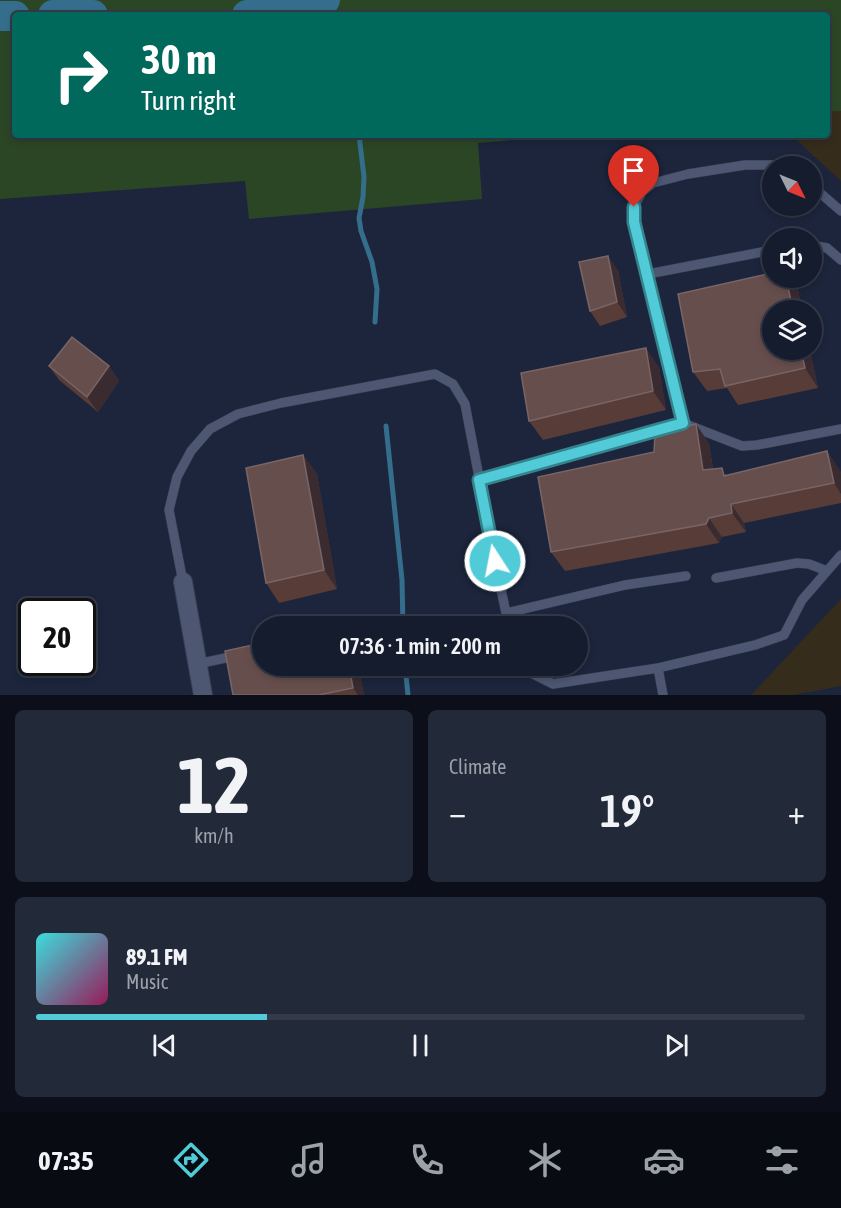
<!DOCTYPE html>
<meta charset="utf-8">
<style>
:root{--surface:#151c2d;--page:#222939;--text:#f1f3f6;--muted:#9da1aa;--line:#343a49;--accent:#52cbd9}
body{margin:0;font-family:"Asap Condensed",sans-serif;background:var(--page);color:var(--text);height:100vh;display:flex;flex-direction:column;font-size:22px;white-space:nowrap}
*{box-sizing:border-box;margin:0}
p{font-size:20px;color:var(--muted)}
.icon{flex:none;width:33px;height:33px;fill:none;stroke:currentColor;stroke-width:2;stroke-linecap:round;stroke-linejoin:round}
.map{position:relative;height:695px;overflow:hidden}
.side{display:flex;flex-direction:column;gap:15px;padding:15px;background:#0c0f19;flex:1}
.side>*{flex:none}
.banner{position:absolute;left:12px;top:12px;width:818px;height:126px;border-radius:6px;box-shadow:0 3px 9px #0003,0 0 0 2px var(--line);background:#00695c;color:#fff;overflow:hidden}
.needle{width:39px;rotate:133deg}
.fabs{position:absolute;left:762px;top:156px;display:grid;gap:12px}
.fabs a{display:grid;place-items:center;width:60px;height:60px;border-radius:50%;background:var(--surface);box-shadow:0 3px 9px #0003,0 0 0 2px var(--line);font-size:30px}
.speed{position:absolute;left:18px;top:598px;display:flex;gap:12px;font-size:30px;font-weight:700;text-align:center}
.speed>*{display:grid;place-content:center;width:78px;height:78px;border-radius:50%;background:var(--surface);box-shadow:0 3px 9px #0003,0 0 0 2px var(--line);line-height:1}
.speed .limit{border:3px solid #111;border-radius:9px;background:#fff;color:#111}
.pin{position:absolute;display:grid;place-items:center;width:51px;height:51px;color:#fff;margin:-62px -26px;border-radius:50% 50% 50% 0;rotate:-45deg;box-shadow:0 0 6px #0007}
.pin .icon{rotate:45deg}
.me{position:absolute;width:66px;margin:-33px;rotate:349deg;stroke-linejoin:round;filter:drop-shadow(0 0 4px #0008)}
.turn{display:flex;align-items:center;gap:21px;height:126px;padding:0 30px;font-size:27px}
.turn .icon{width:78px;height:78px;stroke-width:2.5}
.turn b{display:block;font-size:42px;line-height:51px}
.big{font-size:45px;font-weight:600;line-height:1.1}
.side .widget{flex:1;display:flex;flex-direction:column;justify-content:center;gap:9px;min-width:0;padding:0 21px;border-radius:9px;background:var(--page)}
.side .dial{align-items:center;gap:0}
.dial b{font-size:78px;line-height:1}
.song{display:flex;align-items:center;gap:18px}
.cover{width:72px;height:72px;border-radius:9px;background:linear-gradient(135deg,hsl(180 70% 55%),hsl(330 70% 35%))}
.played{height:6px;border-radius:3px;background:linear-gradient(90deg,var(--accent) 30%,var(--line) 30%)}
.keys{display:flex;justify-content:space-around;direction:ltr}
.heat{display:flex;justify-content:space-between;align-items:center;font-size:33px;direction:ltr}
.side .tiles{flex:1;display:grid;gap:15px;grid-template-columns:1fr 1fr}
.widget:last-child{grid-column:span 2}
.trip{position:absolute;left:252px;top:616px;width:336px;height:60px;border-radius:30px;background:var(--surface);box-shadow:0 3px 9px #0003,0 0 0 2px var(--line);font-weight:600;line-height:60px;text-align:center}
.dock{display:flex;height:96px;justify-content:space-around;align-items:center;background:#080b12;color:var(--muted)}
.dock .icon{width:42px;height:42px}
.dock .selected{color:var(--accent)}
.dock b{font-size:27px;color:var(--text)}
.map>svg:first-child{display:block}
</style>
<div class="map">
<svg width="841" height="695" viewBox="0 0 841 695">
<rect width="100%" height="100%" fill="#1c253c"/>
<path fill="#352c1c" d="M841 111V181L791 135H826L827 112Z
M841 599V686L793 695H751Z"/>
<path fill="#2b4625" d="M0 0H841V111L827 112 826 15H15V135H568L478 143 482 199 249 219 245 181 0 199Z"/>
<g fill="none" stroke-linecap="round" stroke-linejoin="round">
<path stroke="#356e8c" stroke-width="5" d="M308 4 313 15
M359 135 364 177 363 197 359 218 361 231 372 262 377 289 375 322
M386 426 402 580 403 627
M405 666 408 695"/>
<path stroke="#356e8c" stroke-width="30" d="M53 15H93
M247 15 325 0
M0 16H15"/>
<g stroke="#3a4055" stroke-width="10">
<path id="lane" d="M812 186 841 211
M812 245 827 248 841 260
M648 274 634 222V207L642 192 653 183 688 174 745 165H777L781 166
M688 425 742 446 757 445 841 429
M479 480 683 423 648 274 772 250
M716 578 797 563 809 564 827 571
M183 582 169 510 177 477 191 451 210 429 238 414 281 403 435 374 453 384 465 404 495 561 509 627
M506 613 625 585 686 576
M197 664 235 656
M526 666 533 674 553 684 658 668 663 695
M658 668 755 645 784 635 802 600 841 555"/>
</g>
<g stroke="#3a4055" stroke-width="20">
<path id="street" d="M183 582 203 695"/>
</g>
<use href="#lane" stroke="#4d5772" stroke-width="9"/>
<use href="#street" stroke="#4d5772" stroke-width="18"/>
</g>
<path fill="#583c38" d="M618 270 627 317 600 326 590 311Z
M772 278H789L798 290 802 310H772L810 350 818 388 738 405 727 388 707 391 693 372Z
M49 366H109L119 381 98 412 59 380Z
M659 367 666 410 543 440 529 421Z
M709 443 713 469 727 475 840 470 841 475V503L744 523 746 532 722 537 719 543 565 571 551 552Z
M303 455 317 474 337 589 279 603 266 583Z
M262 666H358L364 695H233Z"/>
<path fill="#3a2b31" d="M608 256 618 270 627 317 617 302Z
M786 278H789L798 290 802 310H793Z
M646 348 659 367 666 410 653 391Z
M801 350H810L818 388 805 368Z
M109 366 119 381 98 412 87 397Z
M696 424 709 443 716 490 703 470Z
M827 451 840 470 841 475V494L834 483Z
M303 455 317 474 337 589 324 570Z
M731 504 744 523 746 532 732 513Z
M709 518 722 537 719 543 706 524Z
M349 666H358L364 695H358L353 688Z"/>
<path fill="#664e4c" stroke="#796566" stroke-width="1.5" d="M608 256 617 302 590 311 579 262Z
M772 273V278H786L793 310H772V350H801L805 368 725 386 720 369 693 372 678 294Z
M72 337 109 366 87 397 49 366Z
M646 348 653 391 529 421 521 373Z
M696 424 703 470 722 468 724 476 827 451 834 483 731 504 732 513 709 518 706 524 551 552 538 477 654 452 655 434Z
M303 455 324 570 266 583 246 468Z
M262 643V666H349L353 688 319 695H233L225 651Z"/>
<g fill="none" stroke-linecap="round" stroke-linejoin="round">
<g stroke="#35848d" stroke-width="15">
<path id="route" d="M495 561 479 480 683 423 634 222V207"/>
</g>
<use href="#route" stroke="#52cbd9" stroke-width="10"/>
</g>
</svg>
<div class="fabs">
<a><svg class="needle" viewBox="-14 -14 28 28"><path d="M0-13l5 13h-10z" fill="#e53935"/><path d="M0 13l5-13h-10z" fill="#9da1aa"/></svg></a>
<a><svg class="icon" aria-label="sound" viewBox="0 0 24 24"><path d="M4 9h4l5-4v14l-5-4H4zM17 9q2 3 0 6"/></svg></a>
<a><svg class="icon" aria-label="layers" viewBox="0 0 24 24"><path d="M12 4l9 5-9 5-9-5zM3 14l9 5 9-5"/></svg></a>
</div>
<div class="speed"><div class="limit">20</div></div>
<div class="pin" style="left:634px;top:207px;background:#d93025"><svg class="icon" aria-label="arrive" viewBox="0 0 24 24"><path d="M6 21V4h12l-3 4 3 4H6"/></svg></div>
<svg class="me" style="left:495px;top:561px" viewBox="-20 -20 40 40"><circle r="17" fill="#52cbd9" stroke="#fff" stroke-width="3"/><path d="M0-11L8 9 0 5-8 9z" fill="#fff"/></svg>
<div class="trip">07:36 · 1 min · 200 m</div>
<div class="banner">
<div class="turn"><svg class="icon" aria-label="right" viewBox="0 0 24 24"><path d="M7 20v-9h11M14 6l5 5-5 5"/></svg><div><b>30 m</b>Turn right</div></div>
</div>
</div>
<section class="side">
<div class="tiles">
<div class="widget dial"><b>12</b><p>km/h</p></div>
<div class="widget"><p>Climate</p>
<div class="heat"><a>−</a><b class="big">19°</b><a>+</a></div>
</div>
<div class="widget">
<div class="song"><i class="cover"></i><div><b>89.1 FM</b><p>Music</p></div></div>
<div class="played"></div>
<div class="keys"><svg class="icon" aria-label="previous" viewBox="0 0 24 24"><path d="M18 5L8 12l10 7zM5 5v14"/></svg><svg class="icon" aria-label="pause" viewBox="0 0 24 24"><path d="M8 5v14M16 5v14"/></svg><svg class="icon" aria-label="next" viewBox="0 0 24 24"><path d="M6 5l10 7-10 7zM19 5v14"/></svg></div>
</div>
</div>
</section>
<nav class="dock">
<b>07:35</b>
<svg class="icon selected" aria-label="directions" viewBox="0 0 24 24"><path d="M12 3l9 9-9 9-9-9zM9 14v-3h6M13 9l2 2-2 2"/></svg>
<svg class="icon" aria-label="music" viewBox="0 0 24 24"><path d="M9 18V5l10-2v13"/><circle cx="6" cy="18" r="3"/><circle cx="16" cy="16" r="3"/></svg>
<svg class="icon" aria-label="phone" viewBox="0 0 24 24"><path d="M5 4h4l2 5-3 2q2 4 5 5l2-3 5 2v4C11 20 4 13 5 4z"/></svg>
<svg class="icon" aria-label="climate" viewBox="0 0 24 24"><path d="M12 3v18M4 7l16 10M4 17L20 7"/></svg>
<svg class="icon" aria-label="car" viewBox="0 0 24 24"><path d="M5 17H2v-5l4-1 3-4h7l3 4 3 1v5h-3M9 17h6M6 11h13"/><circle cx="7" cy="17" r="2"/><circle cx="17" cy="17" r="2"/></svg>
<svg class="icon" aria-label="filters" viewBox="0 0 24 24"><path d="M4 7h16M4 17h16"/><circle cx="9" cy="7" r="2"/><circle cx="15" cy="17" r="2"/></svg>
</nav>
